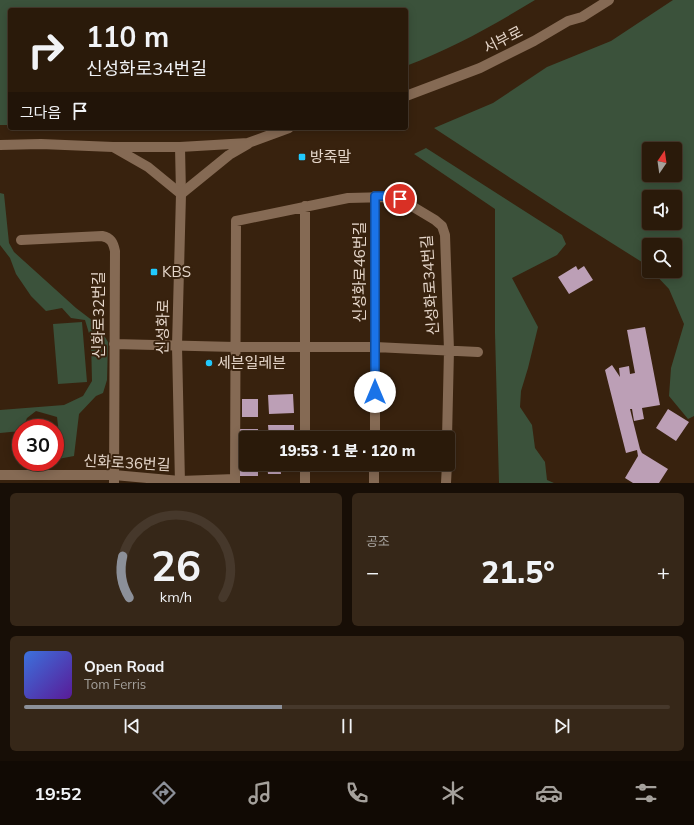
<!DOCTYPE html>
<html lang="ko">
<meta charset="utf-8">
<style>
:root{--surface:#2a1a0a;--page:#362718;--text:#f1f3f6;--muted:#a5a19c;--line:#46382b;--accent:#8c9099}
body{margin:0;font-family:Mulish,"Noto Sans KR",sans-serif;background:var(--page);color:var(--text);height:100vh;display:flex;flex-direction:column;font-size:15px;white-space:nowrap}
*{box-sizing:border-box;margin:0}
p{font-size:13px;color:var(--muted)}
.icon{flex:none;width:22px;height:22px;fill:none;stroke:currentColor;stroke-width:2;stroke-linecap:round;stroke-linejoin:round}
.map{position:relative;height:483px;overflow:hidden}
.side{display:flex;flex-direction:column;gap:10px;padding:10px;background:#170e06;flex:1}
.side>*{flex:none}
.banner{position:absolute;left:8px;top:8px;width:400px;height:122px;border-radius:4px;box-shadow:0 2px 10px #0003,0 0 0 1px var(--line);background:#2a1a0a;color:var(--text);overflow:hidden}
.needle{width:26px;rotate:13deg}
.tools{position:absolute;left:642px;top:142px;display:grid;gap:8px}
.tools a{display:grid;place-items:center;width:40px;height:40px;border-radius:4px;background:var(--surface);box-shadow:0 2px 10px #0003,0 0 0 1px var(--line);font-size:20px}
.speed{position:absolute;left:12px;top:419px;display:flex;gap:8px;font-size:20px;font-weight:700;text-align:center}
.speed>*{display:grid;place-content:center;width:52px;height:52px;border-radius:50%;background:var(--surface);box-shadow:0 2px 10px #0003,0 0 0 1px var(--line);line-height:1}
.speed .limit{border:6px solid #d22;background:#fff;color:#111}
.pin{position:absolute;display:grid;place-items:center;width:34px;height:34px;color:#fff;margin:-17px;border:2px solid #fff;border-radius:50%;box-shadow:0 1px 4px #0007}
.me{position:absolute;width:44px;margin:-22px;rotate:0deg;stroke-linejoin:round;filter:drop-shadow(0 0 3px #0008)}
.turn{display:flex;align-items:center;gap:14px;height:84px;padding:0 12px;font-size:18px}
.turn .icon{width:52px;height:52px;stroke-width:2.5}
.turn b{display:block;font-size:28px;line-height:34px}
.then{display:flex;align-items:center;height:38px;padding:0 12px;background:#0003;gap:8px;font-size:15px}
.big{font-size:30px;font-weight:800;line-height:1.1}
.side .tile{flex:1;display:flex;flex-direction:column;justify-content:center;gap:6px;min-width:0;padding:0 14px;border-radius:6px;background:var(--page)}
.side .dial{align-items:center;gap:0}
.dial svg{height:104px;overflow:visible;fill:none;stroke:var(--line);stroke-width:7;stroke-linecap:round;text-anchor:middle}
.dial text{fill:var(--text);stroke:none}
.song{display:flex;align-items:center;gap:12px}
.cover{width:48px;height:48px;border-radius:6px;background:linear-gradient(135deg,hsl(220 70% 55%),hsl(270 70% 35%))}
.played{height:4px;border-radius:2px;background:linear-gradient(90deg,var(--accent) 40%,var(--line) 40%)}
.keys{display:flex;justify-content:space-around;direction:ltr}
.heat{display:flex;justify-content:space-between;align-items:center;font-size:22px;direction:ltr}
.side .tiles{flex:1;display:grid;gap:10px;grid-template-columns:1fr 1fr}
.tile:last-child{grid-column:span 2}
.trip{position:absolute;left:239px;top:431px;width:216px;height:40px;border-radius:4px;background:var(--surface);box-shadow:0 2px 10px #0003,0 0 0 1px var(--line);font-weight:800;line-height:40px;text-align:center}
.tab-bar{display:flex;height:64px;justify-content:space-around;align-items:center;background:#110a04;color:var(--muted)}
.tab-bar .icon{width:28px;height:28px}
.tab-bar .active{color:var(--accent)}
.tab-bar b{font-size:18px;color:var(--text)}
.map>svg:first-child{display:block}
</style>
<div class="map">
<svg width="694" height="483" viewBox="0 0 694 483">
<rect width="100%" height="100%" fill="#38220e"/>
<path fill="#3b523b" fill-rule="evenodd" d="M0 0H535C494 25 451 49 406 66V10H10V125H0Z
M673 0H694V416L688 419 669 396 671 368 684 324 669 289 652 271H675V245H649V268L645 264 564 213 434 128 493 103 547 67 611 41ZM649 149H675V175H649ZM649 197H675V223H649Z
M426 148 562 235 566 244 557 255 512 278 538 327 528 368 521 391 520 407 532 425 535 448 545 462 547 480 554 483H499L495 333V209L414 154Z
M0 193 4 194 9 243 14 252 76 308 97 324 108 342 107 380 103 393 96 396 79 414 74 456 58 459 60 443 57 417 36 411 27 418 23 428H21V431L0 433V410L64 405 83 396 92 381 91 340 85 320 71 318 62 308 46 311 31 296 16 274 10 258 0 245Z
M82 322 87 382 58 384 53 324Z"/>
<path fill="#bc9fb6" d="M576 266 578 270 584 266 593 280 569 294 558 277Z
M645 327 660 405 642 408 644 419 634 421 632 409H630L640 449 642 453 668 469 659 483H633L625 478 638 456 637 450 626 453 605 370 612 365 620 377 619 368 629 366 630 374 635 373 627 330Z
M293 394 294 413 269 414 268 395Z
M242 399H258V417H242Z
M668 409 689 422 676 441 656 428Z
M268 425H294V438H269Z
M240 429H258V438H246V448H240Z
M239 458H246V464H258V476H239Z
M267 464H280L281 474H268Z"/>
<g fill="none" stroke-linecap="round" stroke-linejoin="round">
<path stroke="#856a54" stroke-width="10" d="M375 196V438
M305 206V438
M21 240 102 236C111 238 113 242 115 251L114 483
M114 344 235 347H375L478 352
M305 464V483
M0 475H114L180 481 235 479
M235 483 236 221 348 198 390 197 400 199 435 220 442 226 445 235 449 350 447 438
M374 483V464
M446 483 447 464"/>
<path stroke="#856a54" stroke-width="10" d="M180 483 177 346 181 194 180 147"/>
<path stroke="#856a54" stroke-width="10" d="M406 96 480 68 534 41 568 21 582 17 609 0
M0 145 41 144 113 147H180L248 143 289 128
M113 147 148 167 181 194 229 155 248 144"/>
</g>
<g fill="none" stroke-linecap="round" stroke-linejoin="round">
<g stroke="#114b97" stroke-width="10">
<path id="route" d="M375 392V196H390L400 199"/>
</g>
<use href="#route" stroke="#1a73e8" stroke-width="7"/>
</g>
<g fill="#21c9fd" stroke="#38220e" stroke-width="1.5">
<rect x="298" y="153" width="8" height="8" rx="2"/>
<rect x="150" y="268" width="8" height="8" rx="2"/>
<circle cx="209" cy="363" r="4"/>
</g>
<g text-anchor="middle" stroke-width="4" stroke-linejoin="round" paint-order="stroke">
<g font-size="15" fill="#e5d6ca" stroke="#38220e">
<text transform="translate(503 40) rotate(-27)" y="5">서부로</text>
<text transform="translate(360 272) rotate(-90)" y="5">신성화로46번길</text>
<text transform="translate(430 285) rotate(-94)" y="5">신성화로34번길</text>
<text transform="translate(99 315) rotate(-90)" y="5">신화로32번길</text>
<text transform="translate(163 327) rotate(-89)" y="5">신성화로</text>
<text transform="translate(127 463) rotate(3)" y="5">신화로36번길</text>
</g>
<g font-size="15" fill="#e5d6ca" stroke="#38220e" text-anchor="start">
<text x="310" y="162">방죽말</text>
<text x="162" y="277">KBS</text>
<text x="217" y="368">세븐일레븐</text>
</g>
</g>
</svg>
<div class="tools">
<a><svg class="needle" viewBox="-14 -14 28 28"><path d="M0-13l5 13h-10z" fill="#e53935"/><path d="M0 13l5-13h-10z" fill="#a5a19c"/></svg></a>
<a><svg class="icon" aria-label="sound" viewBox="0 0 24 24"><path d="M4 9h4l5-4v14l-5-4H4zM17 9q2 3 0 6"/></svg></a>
<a><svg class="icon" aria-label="search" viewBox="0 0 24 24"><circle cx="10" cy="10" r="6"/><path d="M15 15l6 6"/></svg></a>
</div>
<div class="speed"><div class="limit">30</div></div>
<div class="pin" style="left:400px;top:199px;background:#d93025"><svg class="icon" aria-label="arrive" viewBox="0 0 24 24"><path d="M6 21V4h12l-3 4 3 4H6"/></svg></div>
<svg class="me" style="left:375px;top:392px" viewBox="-20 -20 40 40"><circle r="19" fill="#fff"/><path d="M0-13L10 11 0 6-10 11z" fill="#1a73e8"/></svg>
<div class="trip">19:53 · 1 분 · 120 m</div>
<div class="banner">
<div class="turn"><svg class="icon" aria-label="right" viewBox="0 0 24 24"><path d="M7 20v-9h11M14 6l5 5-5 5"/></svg><div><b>110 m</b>신성화로34번길</div></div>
<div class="then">그다음<svg class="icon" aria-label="arrive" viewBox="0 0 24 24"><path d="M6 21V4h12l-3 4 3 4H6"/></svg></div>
</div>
</div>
<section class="side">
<div class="tiles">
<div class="tile dial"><svg viewBox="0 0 100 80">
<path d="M14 69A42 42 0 1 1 86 69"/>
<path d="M14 69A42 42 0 0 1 9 37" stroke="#8c9099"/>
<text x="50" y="56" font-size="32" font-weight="700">26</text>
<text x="50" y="72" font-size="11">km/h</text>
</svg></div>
<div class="tile"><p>공조</p>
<div class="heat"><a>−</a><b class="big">21.5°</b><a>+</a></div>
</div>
<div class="tile">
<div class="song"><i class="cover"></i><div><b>Open Road</b><p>Tom Ferris</p></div></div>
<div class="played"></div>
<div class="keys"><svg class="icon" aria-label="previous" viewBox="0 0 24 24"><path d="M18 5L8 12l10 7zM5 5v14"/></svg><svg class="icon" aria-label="pause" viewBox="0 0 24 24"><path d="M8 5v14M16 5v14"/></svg><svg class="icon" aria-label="next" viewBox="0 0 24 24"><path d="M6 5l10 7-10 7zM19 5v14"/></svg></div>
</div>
</div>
</section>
<nav class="tab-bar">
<b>19:52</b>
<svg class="icon active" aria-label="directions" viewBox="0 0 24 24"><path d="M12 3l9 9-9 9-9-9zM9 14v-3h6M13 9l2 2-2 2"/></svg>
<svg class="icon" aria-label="music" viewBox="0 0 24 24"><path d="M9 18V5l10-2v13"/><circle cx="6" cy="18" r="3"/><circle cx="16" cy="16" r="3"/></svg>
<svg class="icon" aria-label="phone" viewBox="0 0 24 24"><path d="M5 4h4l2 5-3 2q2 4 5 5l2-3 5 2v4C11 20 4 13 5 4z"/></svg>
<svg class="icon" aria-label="climate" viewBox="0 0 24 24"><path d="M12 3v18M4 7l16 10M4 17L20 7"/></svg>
<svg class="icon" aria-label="car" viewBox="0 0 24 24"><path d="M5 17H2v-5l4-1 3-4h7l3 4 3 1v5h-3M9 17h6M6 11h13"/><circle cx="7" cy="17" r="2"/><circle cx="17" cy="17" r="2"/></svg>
<svg class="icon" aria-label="filters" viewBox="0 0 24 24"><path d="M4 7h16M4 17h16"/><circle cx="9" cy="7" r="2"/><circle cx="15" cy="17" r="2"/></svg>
</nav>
